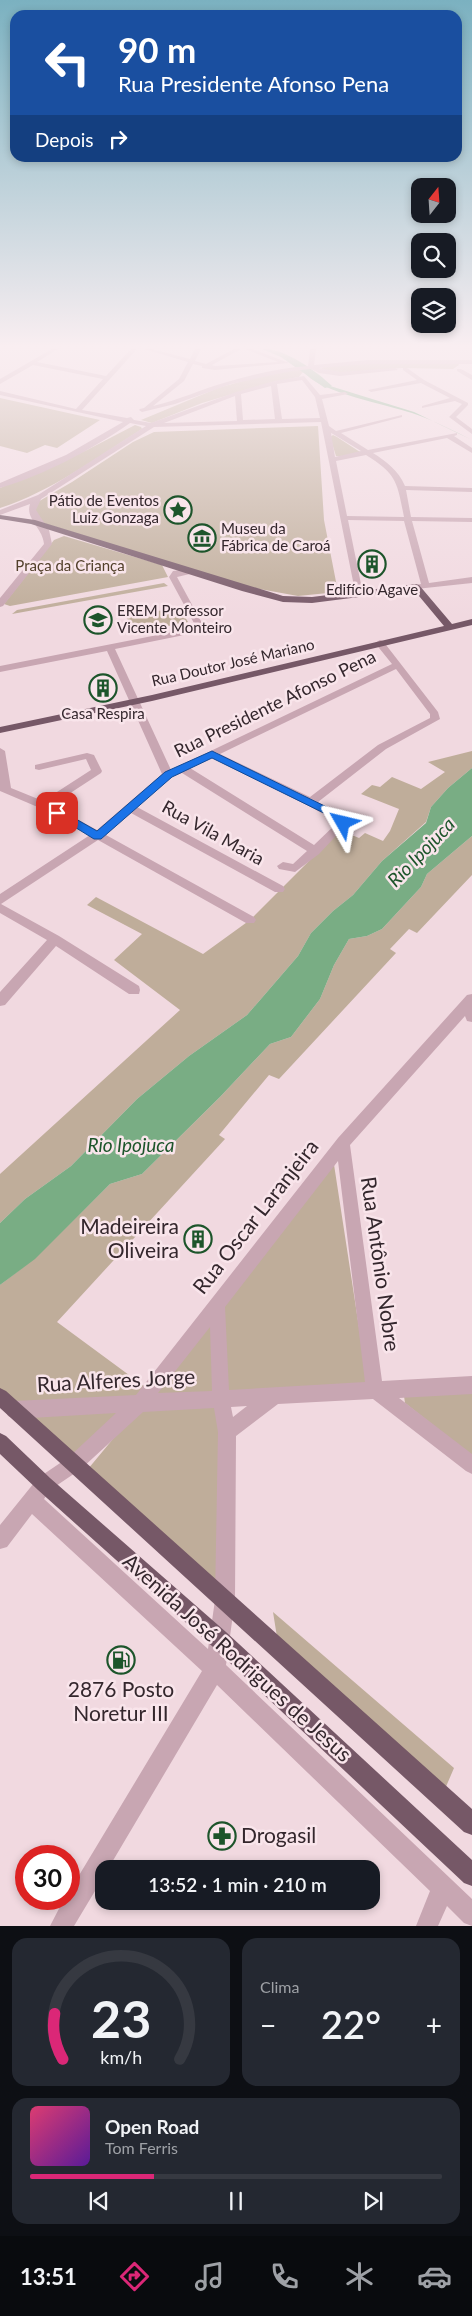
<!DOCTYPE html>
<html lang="pt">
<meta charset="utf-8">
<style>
:root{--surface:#171b24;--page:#242831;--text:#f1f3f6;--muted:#9ea1a6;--line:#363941;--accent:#db2777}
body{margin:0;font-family:Lato,sans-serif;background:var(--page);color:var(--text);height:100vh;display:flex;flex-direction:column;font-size:19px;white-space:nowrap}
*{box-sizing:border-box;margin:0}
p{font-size:16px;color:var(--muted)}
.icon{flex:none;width:28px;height:28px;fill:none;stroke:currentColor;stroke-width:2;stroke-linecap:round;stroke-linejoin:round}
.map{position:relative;height:1926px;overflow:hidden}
.panel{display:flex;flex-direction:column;gap:12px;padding:12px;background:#0d0f14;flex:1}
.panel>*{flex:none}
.hud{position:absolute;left:10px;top:10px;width:452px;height:152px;border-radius:15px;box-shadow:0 2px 8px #0003;background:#1a4fa0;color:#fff;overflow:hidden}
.needle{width:32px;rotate:17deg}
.fabs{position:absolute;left:411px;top:178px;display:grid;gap:10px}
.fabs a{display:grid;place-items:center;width:45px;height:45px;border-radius:10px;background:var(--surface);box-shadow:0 2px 8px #0003;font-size:25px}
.speed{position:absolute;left:15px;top:1845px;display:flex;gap:10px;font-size:25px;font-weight:700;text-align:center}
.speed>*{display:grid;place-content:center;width:65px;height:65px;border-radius:50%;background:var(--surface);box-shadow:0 2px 8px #0003;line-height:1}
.speed .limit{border:8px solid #d22;background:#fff;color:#111}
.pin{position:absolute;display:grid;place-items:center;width:42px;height:42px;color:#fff;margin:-21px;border-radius:10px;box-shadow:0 2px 8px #0006}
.me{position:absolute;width:55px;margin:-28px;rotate:307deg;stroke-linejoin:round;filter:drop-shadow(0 0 4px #0008)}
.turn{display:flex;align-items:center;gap:18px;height:105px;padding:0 25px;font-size:22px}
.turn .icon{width:65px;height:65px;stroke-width:2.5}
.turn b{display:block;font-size:35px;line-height:42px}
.then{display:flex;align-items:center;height:48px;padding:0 25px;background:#0003;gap:10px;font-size:19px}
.big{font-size:38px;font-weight:600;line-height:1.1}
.panel .tile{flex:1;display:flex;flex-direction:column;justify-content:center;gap:8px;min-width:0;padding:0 18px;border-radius:15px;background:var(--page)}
.panel .dial{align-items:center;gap:0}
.dial svg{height:130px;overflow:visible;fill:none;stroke:var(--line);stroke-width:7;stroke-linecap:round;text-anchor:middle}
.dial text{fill:var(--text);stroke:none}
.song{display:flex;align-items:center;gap:15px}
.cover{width:60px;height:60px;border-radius:8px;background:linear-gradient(135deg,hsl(340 70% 55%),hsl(270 70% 35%))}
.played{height:5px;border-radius:2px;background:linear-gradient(90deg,var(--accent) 30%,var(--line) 30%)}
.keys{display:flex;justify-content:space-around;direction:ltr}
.heat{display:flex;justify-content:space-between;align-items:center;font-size:28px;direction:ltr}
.panel .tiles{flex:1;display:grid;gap:12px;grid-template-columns:1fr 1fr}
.tile:last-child{grid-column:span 2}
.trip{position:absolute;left:95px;top:1860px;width:285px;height:50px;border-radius:15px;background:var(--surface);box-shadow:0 2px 8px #0003;font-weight:600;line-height:50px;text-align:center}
.menu{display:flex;height:80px;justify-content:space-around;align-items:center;background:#090b0e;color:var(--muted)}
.menu .icon{width:35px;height:35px}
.menu .current{color:var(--accent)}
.menu b{font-size:22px;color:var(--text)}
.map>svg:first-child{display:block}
</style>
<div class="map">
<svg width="472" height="1926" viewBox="0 0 472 1926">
<rect width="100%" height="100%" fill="#f1d9e0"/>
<path fill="#bfad9a" d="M373 363H458L459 365 453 369 402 368 336 373 321 369 325 366Z
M298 369 303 372 299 377 273 382 202 403 152 423 141 420 218 388 260 376Z
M0 398 100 420 57 448 45 445 27 453 0 446Z
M135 425 141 427 142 429C96 458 52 491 0 508V488L87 450Z
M318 426 324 520 338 592 298 596 248 587 40 522 32 511 36 503 72 482 133 442 154 432Z
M333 435 337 437 360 452 344 457 336 456 330 437Z
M64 536 162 565 168 577 10 606 4 604 54 540Z
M164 583 168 586 12 614 17 610Z
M179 607 188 622 135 633 126 617Z
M472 751V768L448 788 431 807 426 822 382 861 353 895 333 911 311 933 298 956 247 1015 189 1056 137 1099 71 1166 25 1199 0 1223V1174L180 1010 114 960 142 934 87 905 96 897 203 954 250 920 340 830 359 838 365 833 383 841 390 831 399 809 361 794 372 785 380 787 392 777 421 789 445 772 428 762Z
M472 836V875L417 933 409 929 390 949 396 953 279 1079 269 1075 219 1135 225 1139 57 1322 148 1389 140 1399 15 1406 0 1394V1285L35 1258 110 1184 142 1174 220 1097 270 1044 291 1037 320 999 334 965 349 939 367 936 382 929 421 887 427 874Z
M333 1158 368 1386 223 1394 220 1303Z
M216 1307 218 1396 146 1399Z
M472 1393V1456L405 1403 404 1396Z
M219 1400 222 1594 88 1469 142 1404Z
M137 1404 75 1459 20 1410Z
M273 1612 454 1768 445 1789 277 1637Z"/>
<path fill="#79ad84" d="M311 374 327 385 414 412 472 440C452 430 433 420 412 413 387 405 322 392 307 375Z
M472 768V836L427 874 421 887 382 929 367 936 349 939 334 965 320 999 291 1037 270 1044 220 1097 142 1174 110 1184 35 1259 0 1285V1223L25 1199 71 1166 137 1099 189 1056 247 1015 298 956 311 933 333 911 353 895 382 861 426 823 431 807 448 788Z"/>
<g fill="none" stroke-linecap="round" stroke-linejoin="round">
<path fill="#79ad84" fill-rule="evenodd" d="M262 349C283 347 317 371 332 386L325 388 281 357Z"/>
<path fill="#c8a6b2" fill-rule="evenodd" d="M52 349H58L37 362 106 376 131 349H137L82 410 127 418 131 417 134 420 151 423 236 392 274 381 304 376 320 395 345 392 348 394 322 399 329 426 336 431 402 415V417L341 433 368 450 457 433V435L454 436 472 448V453L447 438 373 453C387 462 398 470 405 486L472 488V492L406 490 411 517 472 518V522L412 521 429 583 472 577V583L416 589V585L421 584 404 521 348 520 363 594 356 596 321 422 154 427 41 499 36 510 49 530 52 544 3 606 0 607V598L44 544C43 528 25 519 30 504L0 515V510L38 495 146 426 130 423C95 448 42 476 0 488V483L66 455 123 422 0 395V391L76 409 103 379 33 365 0 384V379ZM302 380 315 397 320 418 282 419 277 384ZM271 386 275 419 243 420 241 394ZM235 396 237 421 164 423ZM331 433 333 434 361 451 335 457ZM366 455C397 474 397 482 404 517L347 516 336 461Z
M144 349H152L190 359 195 349H201L195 361 206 364 234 349H241L212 365 215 366 278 362 245 349H252L289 363 215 370 202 368V366L193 364 184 381 153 406C179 400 202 389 227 382 253 374 281 368 308 366L310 349H316L314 365 368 360H472V364H368L319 368 340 372 395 368 398 370 340 376 319 373 311 369 292 371 231 384 175 404 142 412 139 410 140 409 144 408 179 379 188 362Z
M403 368H407L424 380 468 403V405L456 417 472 429V434L449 417 462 404 455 401 422 408V406L450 398 421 383 371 392 368 390 417 380 403 370Z
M457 369H461L472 375V380L457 371Z
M191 569 195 571 194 573 177 577 203 625 199 632 115 649 171 770 392 664 375 643 380 640 383 641 438 712 440 719 386 749 318 802 347 817 348 823 319 854 295 872 279 869 277 866 283 862 293 864 307 851 182 773 172 777 137 807 283 886 285 889 283 892H275L131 813 106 835 254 917 256 920 254 923H246L98 840 1 904 59 936 139 986 140 990 139 994H129L56 946 5 1005 0 1006V992L47 940 0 913V894L90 835 40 808 0 791V748L5 751 11 788 43 801 91 770 86 759 39 770 35 769V765L87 753 94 755 102 771 101 773 52 805 97 830 162 774 107 651 0 672V666L193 628 195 625 169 577 173 571ZM396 669 430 714V718L378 745 310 797 220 754ZM212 758 307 805 338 822 314 845 190 768Z
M472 994V1022L467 1021 465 1016 350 1145 382 1381 472 1376V1394L399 1398 472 1454V1474L466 1471 373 1399 278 1404 236 1436 235 1600 226 1665 472 1899V1926L464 1923 447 1906 438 1926H416L430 1891 217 1685 108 1869H104V1876L74 1926H50L64 1899H69V1892L202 1671 32 1514 7 1547 0 1549V1525L38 1478 69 1457 116 1413 14 1419 8 1416 5 1410 8 1404 14 1401 136 1395 338 1138 467 995ZM338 1161 365 1382 229 1390 225 1307ZM210 1327 212 1391 158 1393ZM247 1406 233 1417 231 1407ZM214 1408 218 1432 215 1600 208 1649 44 1499 50 1490 81 1469 143 1412Z"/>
<path fill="#765867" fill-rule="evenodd" d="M0 515 35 520 283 596 312 597 416 584 419 585 452 624 472 619V625L152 701 0 733V727L152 695 444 626 414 590 312 603 283 602 242 591 31 524 0 519Z
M0 1388 6 1391 472 1809V1835L464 1832 0 1408Z
M0 1433 6 1436 50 1478 226 1632 472 1860V1886L464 1883 212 1646 38 1490 0 1454Z"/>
</g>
<linearGradient id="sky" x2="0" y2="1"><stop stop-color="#7bb1c0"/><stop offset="0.56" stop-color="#f9eef1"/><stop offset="1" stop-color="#f9eef1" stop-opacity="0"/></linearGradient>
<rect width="472" height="618" fill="url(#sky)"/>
<path fill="#1a73e8" stroke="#114b97" d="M212 751 343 815 348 823 343 826H340L336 819 212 758 172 777 101 839H94L52 813 54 810H60L97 831 165 772Z"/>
<defs>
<g id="sight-ring" transform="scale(1.4375)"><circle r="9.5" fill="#f9e5eb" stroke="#1d552b" stroke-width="1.5"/><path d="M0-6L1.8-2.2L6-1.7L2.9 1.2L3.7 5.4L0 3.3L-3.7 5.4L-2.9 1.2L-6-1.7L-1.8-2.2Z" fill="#1d552b"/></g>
<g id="museum-ring" transform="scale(1.4375)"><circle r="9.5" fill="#f9e5eb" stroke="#1d552b" stroke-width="1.5"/><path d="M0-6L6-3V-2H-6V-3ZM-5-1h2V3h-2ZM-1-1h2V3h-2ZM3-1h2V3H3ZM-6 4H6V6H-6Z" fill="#1d552b"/></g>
<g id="building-ring" transform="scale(1.4375)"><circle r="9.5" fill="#f9e5eb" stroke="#1d552b" stroke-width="1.5"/><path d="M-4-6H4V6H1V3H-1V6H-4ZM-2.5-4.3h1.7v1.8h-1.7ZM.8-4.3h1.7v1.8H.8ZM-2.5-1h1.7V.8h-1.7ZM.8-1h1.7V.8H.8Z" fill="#1d552b"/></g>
<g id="school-ring" transform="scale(1.4375)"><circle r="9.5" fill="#f9e5eb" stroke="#1d552b" stroke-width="1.5"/><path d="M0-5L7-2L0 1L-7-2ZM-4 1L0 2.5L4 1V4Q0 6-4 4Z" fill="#1d552b"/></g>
<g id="fuel-ring" transform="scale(1.4375)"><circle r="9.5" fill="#f9e5eb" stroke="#1d552b" stroke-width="1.5"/><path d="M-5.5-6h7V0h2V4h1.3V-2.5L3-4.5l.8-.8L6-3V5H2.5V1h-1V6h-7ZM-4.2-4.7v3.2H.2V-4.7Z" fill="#1d552b"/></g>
<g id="pharmacy-ring" transform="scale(1.4375)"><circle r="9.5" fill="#f9e5eb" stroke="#1d552b" stroke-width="1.5"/><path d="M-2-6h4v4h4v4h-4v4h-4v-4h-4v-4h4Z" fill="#1d552b"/></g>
</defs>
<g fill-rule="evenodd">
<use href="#sight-ring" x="178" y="510"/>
<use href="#museum-ring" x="202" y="538"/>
<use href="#building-ring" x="372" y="564"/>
<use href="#school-ring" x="98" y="620"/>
<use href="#building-ring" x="103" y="688"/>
<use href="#building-ring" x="198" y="1239"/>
<use href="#fuel-ring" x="121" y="1660"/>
<use href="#pharmacy-ring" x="222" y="1836"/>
</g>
<g text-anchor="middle" stroke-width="5" stroke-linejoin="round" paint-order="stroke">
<g font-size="15" fill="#34272d" stroke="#f9e5eb" text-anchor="start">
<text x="159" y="506" text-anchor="end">Pátio de Eventos<tspan x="159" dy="17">Luiz Gonzaga</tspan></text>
<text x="221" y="534">Museu da<tspan x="221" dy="17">Fábrica de Caroá</tspan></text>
<text x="372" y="595" text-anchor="middle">Edifício Agave</text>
<text x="117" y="616">EREM Professor<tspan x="117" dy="17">Vicente Monteiro</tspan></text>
<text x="103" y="719" text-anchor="middle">Casa Respira</text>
</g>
<g font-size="15" fill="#52402b" stroke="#f9e5eb">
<text x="70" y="571">Praça da Criança</text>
</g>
<g font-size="15" fill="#34272d" stroke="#f9e5eb">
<text transform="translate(233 663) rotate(-13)" y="5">Rua Doutor José Mariano</text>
</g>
<g font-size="18" fill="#34272d" stroke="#f9e5eb">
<text transform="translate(275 704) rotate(-26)" y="6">Rua Presidente Afonso Pena</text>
<text transform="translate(213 833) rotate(29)" y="6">Rua Vila Maria</text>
</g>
<g font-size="19" font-style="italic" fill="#1d552b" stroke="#f9e5eb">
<text transform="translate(421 852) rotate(-46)" y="7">Rio Ipojuca</text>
<text x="131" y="1152">Rio Ipojuca</text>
</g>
<g font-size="21" fill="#34272d" stroke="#f9e5eb">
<text transform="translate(256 1217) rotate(-52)" y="7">Rua Oscar Laranjeira</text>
<text transform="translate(380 1264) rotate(82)" y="7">Rua Antônio Nobre</text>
<text transform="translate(116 1381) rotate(-3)" y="7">Rua Alferes Jorge</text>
<text transform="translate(237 1658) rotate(42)" y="7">Avenida José Rodrigues de Jesus</text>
</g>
<g font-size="21" fill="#34272d" stroke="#f9e5eb" text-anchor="end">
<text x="179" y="1234">Madeireira<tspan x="179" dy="24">Oliveira</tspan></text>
<text x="121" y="1697" text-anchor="middle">2876 Posto<tspan x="121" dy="24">Noretur III</tspan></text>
<text x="241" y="1843" text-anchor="start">Drogasil</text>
</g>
</g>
</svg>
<div class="fabs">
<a><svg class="needle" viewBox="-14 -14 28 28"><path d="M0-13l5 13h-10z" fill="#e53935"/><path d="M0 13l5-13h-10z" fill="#9ea1a6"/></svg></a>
<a><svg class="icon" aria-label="search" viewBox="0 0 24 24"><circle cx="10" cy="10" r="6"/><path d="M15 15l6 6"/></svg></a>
<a><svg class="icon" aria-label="layers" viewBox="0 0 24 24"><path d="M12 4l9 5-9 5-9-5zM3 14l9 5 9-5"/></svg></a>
</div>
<div class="speed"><div class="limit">30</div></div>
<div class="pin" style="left:57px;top:813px;background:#d93025"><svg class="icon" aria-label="arrive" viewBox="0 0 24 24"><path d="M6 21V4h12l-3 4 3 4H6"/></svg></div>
<svg class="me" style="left:343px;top:823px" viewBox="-20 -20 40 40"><path d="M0-17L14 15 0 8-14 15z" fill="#1a73e8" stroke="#fff" stroke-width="4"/></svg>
<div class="trip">13:52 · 1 min · 210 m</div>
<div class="hud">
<div class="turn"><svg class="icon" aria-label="left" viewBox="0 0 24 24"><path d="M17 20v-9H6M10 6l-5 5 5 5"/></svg><div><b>90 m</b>Rua Presidente Afonso Pena</div></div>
<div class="then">Depois<svg class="icon" aria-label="right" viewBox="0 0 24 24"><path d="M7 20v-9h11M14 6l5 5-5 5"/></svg></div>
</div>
</div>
<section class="panel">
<div class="tiles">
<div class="tile dial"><svg viewBox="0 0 100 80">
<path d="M14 69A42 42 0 1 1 86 69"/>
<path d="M14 69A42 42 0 0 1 9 41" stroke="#db2777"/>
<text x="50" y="56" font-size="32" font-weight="700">23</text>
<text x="50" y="72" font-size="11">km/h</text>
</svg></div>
<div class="tile"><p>Clima</p>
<div class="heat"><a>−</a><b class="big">22°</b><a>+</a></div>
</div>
<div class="tile">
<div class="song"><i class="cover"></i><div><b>Open Road</b><p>Tom Ferris</p></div></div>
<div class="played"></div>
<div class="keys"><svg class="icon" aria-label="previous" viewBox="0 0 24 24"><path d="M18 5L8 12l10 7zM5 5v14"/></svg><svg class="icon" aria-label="pause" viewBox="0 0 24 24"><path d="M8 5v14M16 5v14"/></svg><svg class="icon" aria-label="next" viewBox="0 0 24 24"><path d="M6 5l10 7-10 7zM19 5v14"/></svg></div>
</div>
</div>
</section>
<nav class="menu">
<b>13:51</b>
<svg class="icon current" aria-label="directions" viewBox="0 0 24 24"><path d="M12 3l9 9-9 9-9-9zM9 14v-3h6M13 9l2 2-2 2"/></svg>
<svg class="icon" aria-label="music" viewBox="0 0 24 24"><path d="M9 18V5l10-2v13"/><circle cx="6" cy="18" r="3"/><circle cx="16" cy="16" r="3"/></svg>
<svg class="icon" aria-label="phone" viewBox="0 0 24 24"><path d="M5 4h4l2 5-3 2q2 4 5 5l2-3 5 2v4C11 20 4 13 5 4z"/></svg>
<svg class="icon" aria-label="climate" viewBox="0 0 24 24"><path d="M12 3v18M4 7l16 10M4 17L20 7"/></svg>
<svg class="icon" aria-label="car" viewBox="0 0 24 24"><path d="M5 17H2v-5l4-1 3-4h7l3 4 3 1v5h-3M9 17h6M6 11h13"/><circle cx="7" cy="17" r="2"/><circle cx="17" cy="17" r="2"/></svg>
</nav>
